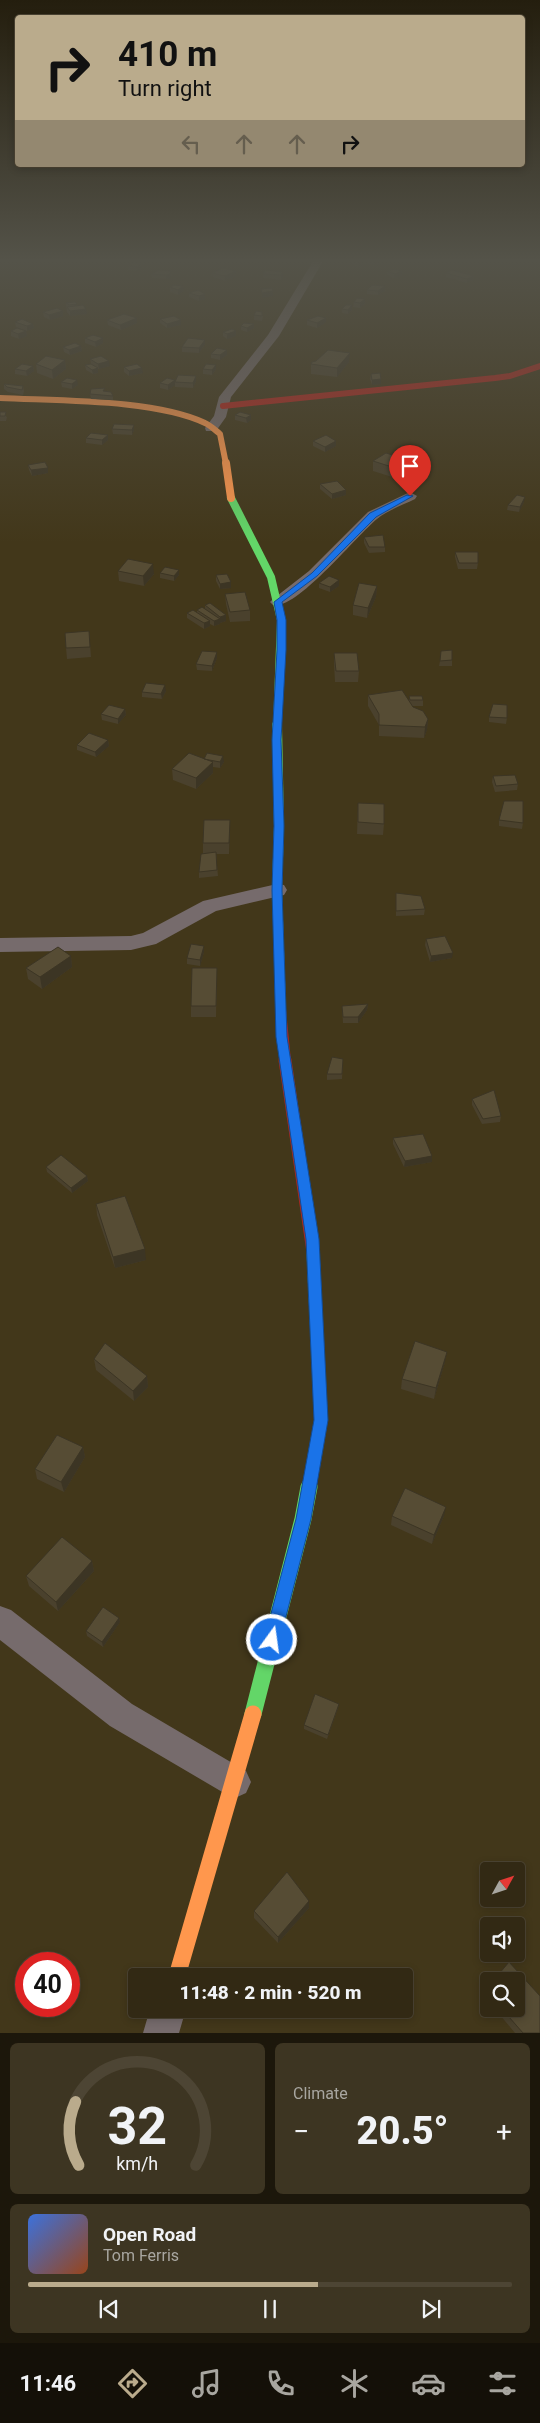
<!DOCTYPE html>
<meta charset="utf-8">
<style>
:root{--surface:#322914;--page:#3d3522;--text:#f1f3f6;--muted:#a8a6a0;--line:#4d4534;--accent:#baab8c}
body{margin:0;font-family:Roboto,sans-serif;background:var(--page);color:var(--text);height:100vh;display:flex;flex-direction:column;font-size:19px;white-space:nowrap}
*{box-sizing:border-box;margin:0}
p{font-size:16px;color:var(--muted)}
.icon{flex:none;width:28px;height:28px;fill:none;stroke:currentColor;stroke-width:2;stroke-linecap:round;stroke-linejoin:round}
.map{position:relative;height:2033px;overflow:hidden}
.panel{display:flex;flex-direction:column;gap:10px;padding:10px;background:#1c170b;flex:1}
.panel>*{flex:none}
.top-card{position:absolute;left:15px;top:15px;width:510px;height:152px;border-radius:5px;box-shadow:0 2px 8px #0003,0 0 0 1px var(--line);background:#baab8c;color:#111;overflow:hidden}
.needle{width:32px;rotate:50deg}
.controls{position:absolute;left:480px;top:1862px;display:grid;gap:10px}
.controls a{display:grid;place-items:center;width:45px;height:45px;border-radius:5px;background:var(--surface);box-shadow:0 2px 8px #0003,0 0 0 1px var(--line);font-size:25px}
.speed{position:absolute;left:15px;top:1952px;display:flex;gap:10px;font-size:25px;font-weight:700;text-align:center}
.speed>*{display:grid;place-content:center;width:65px;height:65px;border-radius:50%;background:var(--surface);box-shadow:0 2px 8px #0003,0 0 0 1px var(--line);line-height:1}
.speed .limit{border:8px solid #d22;background:#fff;color:#111}
.pin{position:absolute;display:grid;place-items:center;width:42px;height:42px;color:#fff;margin:-51px -21px;border-radius:50% 50% 50% 0;rotate:-45deg;box-shadow:0 0 5px #0007}
.pin .icon{rotate:45deg}
.me{position:absolute;width:55px;margin:-28px;rotate:14deg;stroke-linejoin:round;filter:drop-shadow(0 0 4px #0008)}
.turn{display:flex;align-items:center;gap:18px;height:105px;padding:0 20px;font-size:22px}
.turn .icon{width:65px;height:65px;stroke-width:2.5}
.turn b{display:block;font-size:35px;line-height:42px}
.lanes{display:flex;align-items:center;height:48px;padding:0 20px;background:#0003;justify-content:center;gap:25px;direction:ltr}
.lanes .off{opacity:.35}
.big{font-size:38px;font-weight:800;line-height:1.1}
.panel .widget{flex:1;display:flex;flex-direction:column;justify-content:center;gap:8px;min-width:0;padding:0 18px;border-radius:8px;background:var(--page)}
.panel .dial{align-items:center;gap:0}
.dial svg{height:130px;overflow:visible;fill:none;stroke:var(--line);stroke-width:7;stroke-linecap:round;text-anchor:middle}
.dial text{fill:var(--text);stroke:none}
.song{display:flex;align-items:center;gap:15px}
.cover{width:60px;height:60px;border-radius:8px;background:linear-gradient(135deg,hsl(220 70% 55%),hsl(20 70% 35%))}
.played{height:5px;border-radius:2px;background:linear-gradient(90deg,var(--accent) 60%,var(--line) 60%)}
.keys{display:flex;justify-content:space-around;direction:ltr}
.heat{display:flex;justify-content:space-between;align-items:center;font-size:28px;direction:ltr}
.panel .tiles{flex:1;display:grid;gap:10px;grid-template-columns:1fr 1fr}
.widget:last-child{grid-column:span 2}
.trip{position:absolute;left:128px;top:1968px;width:285px;height:50px;border-radius:5px;background:var(--surface);box-shadow:0 2px 8px #0003,0 0 0 1px var(--line);font-weight:800;line-height:50px;text-align:center}
.dock{display:flex;height:80px;justify-content:space-around;align-items:center;background:#141008;color:var(--muted)}
.dock .icon{width:35px;height:35px}
.dock .active{color:var(--accent)}
.dock b{font-size:22px;color:var(--text)}
.map>svg:first-child{display:block}
</style>
<div class="map">
<svg width="540" height="2033" viewBox="0 0 540 2033">
<rect width="100%" height="100%" fill="#42371a"/>
<g fill="none" stroke-linecap="round" stroke-linejoin="round">
<path fill="#766b6c" fill-rule="evenodd" d="M315 258H325L279 336 231 397 226 417 216 431H206L205 428 214 416 219 397 268 335Z
M410 492 417 496 415 499C403 505 388 510 377 519 357 535 296 611 273 605L270 602 273 599 309 571 368 512Z
M277 884 284 885 287 890 284 895 216 911 156 944 131 950 0 952V938L131 936 143 933 203 901Z
M0 1606 11 1610 132 1704 246 1771 251 1782 246 1793 235 1798 224 1793 110 1726 0 1640Z
M150 2009H186L179 2033H143Z"/>
<path stroke="#63d668" stroke-width="8" d="M231 498 271 577 281 620 277 727"/>
<path stroke="#63d668" stroke-width="10" d="M277 725 279 826 277 890 281 1010"/>
<path stroke="#63d668" stroke-width="13" d="M309 1488 321 1421 313 1252"/>
<path stroke="#63d668" stroke-width="17" d="M253 1714 303 1519 309 1487"/>
<path stroke="#ff974d" stroke-width="6" d="M0 398C57 401 154 399 205 423 210 425 215 430 220 434L226 464"/>
<path stroke="#ff974d" stroke-width="8" d="M226 463 231 498"/>
<path stroke="#ff974d" stroke-width="17" d="M177 1976 253 1714"/>
<path stroke="#b3261e" stroke-width="6" d="M223 406 495 378 510 376 540 366"/>
<path stroke="#b3261e" stroke-width="10" d="M281 1010 286 1061"/>
<path stroke="#b3261e" stroke-width="13" d="M285 1060 313 1252"/>
</g>
<path fill="#4a412d" d="M207 258H225V261L214 263 207 260Z
M354 258 363 266 358 267 351 263V259Z
M366 258H388L387 262 374 266 365 263Z
M128 265 141 268 137 271 128 270Z
M171 271 170 279H166L152 278 151 274Z
M236 271V276L225 281 213 277 212 273Z
M387 271 402 276 394 278 387 275Z
M283 272V276L281 280 263 278V274Z
M446 273 474 276 473 280 467 283 446 277Z
M385 286V291L378 295 367 294V290Z
M170 287 184 291 178 295 170 292Z
M189 293 205 294V299L199 301 189 297Z
M365 299V304L360 308 353 307 354 302Z
M66 303 77 306 87 314 70 316 67 312Z
M352 305V310L348 314 342 313V309Z
M43 312 63 316 50 320 44 317Z
M254 315 263 316 262 321 254 320Z
M326 318V322L317 328 307 325V320Z
M160 319 181 325 167 328 160 323Z
M107 320 137 323 121 330 108 325Z
M15 322 33 324 34 328 27 331 16 327Z
M254 324V328L247 332 241 330V326Z
M11 331H26L27 336 19 339 11 336Z
M223 332 236 336 227 339 223 336Z
M85 338H103V343L96 347 85 343Z
M205 344 199 353 182 352V347Z
M81 346 82 351 70 355 64 352 63 347Z
M227 350V355L220 360 211 358V354Z
M90 359 110 366 98 369V373L93 374 86 370 85 365 91 364Z
M65 360 66 369 53 379 37 373 36 364Z
M349 362 337 377 311 374V364Z
M33 366 34 371 27 376 15 374V369Z
M124 367 143 373 129 376 124 372Z
M203 369H216L212 375 203 374Z
M371 374 381 384 372 385 370 379Z
M196 376V381L193 388 175 387V385L168 390 160 388V383L175 380V382Z
M61 382 78 385 72 389 62 387Z
M4 384 23 386 24 391 23 395 8 392 4 389Z
M106 391 113 396V400L91 399 90 394Z
M0 412 7 417 6 421H0Z
M235 415H251V420L247 423 235 420Z
M112 429 134 430 132 435 113 434Z
M86 438 108 440 102 445 86 443Z
M313 441 336 446 325 452 313 446Z
M373 461 405 469 392 477 373 471Z
M28 465 48 473 32 476 29 470Z
M420 475 419 480 414 486 401 484V479Z
M320 484 346 495 332 499 320 489Z
M524 502 519 512 507 510 508 505Z
M364 537 385 547V552L369 553 364 543Z
M455 552 478 563 477 569H458L455 557Z
M118 571 154 574 144 586 119 581Z
M160 573 179 575 174 581 160 578Z
M216 575 231 588 220 589 216 581Z
M339 580V586L330 592 319 588V583Z
M377 586 376 597 367 618 353 615V605Z
M225 594 250 610V621L230 622 226 604Z
M205 605 226 615V621L220 623V622V624L214 626 210 624V626L204 629 187 618V613H197V610L205 609Z
M89 631 91 657 67 659 66 648Z
M334 653 359 671 358 682H335L334 664Z
M217 658 212 671 197 670 196 664Z
M452 660V666H439L440 661Z
M166 691 162 699 142 697V692Z
M368 695 409 700V696L423 700V706H412L428 719 427 730 424 738 379 736V725L368 706Z
M125 709 126 715 118 724 102 720 101 714Z
M489 717 507 718 506 724 489 722Z
M108 740 109 746 96 757 77 750V745Z
M204 759 224 762 220 768 213 767V773L196 789 173 780 172 769Z
M493 776 518 784 517 790 495 792 492 782Z
M358 803 384 824 383 835 357 834Z
M499 820 523 823 522 829 499 826Z
M230 831 229 854H216L218 876 199 878V872L203 853V843Z
M396 893 425 909 424 915 396 916Z
M426 939 452 958 430 962 425 945Z
M204 946V952L200 966 187 964V958Z
M71 956 72 967 42 989 28 979 26 968Z
M217 968 216 1017H191V1006Z
M368 1004 367 1010 358 1023H343L342 1006Z
M343 1059 342 1079 327 1080V1074Z
M472 1099 501 1116 500 1122 482 1124 472 1105Z
M393 1138 432 1162 404 1167 393 1144Z
M46 1167 87 1176 88 1181 72 1193 47 1172Z
M96 1204 146 1260 115 1268 97 1215Z
M94 1359 147 1376 148 1387 134 1401 96 1370Z
M445 1362 434 1399 401 1389 402 1379Z
M83 1447 85 1457 64 1492 37 1479 35 1469Z
M392 1516H444L432 1544 391 1525Z
M92 1561 94 1571 58 1611 29 1586 26 1576Z
M119 1618 120 1622 103 1647 87 1636 86 1631Z
M339 1704 338 1708 327 1739 304 1729V1725Z
M309 1901V1908L278 1943 254 1918V1911Z
M489 1987V2002L483 1996Z
M495 2009H516L540 2033H515Z"/>
<path fill="#3c3524" d="M217 258H225V261L214 263V259Z
M385 258H388L387 262 374 266V262Z
M363 261V266L358 267V262Z
M141 263V268L137 271V267Z
M171 271 170 279H166V275Z
M236 271V276L225 281V276Z
M402 271V276L394 278 395 274Z
M283 272V276L281 280V275Z
M474 276 473 280 467 283V279Z
M183 286 184 291 178 295V290Z
M385 286V291L378 295V291Z
M273 291V296L262 298V293Z
M205 294V299L199 301V296Z
M365 299V304L360 308V303Z
M352 305V310L348 314V310Z
M86 309 87 314 70 316V311Z
M63 311V316L50 320 49 315Z
M137 318V323L121 330 120 325Z
M326 318V322L317 328V323Z
M181 320V325L167 328V324Z
M33 324 34 328 27 331V326Z
M254 324V328L247 332V328Z
M26 331 27 336 19 339 18 334Z
M236 331V336L227 339V334Z
M103 338V343L96 347 95 342Z
M205 340V344L199 353V348Z
M81 346 82 351 70 355 69 350Z
M227 350V355L220 360V355Z
M350 353 349 362 337 377V368Z
M65 360 66 369 53 379 52 370Z
M109 361 110 366 99 369 98 364Z
M216 365V369L212 375V370Z
M33 366 34 371 27 376 26 371Z
M98 368V373L93 374 92 370Z
M142 368 143 373 129 376V371Z
M196 376V381L193 388V383Z
M381 379V384L372 385V380Z
M77 380 78 385 72 389V384Z
M175 380V385L168 390V385Z
M251 415V420L247 423 246 418Z
M134 425V430L132 435V430Z
M108 435V440L102 445V440Z
M336 441V446L325 452V447Z
M405 459V469L392 477V467Z
M48 468V473L32 476 31 470Z
M420 475 419 480 414 486 415 481Z
M346 490V495L332 499V494Z
M525 497 524 502 519 512 520 507Z
M153 564 154 574 144 586 143 576Z
M179 570V575L174 581V576Z
M339 580V586L330 592V587Z
M231 582V588L220 589V584Z
M377 586 376 597 367 618 368 608Z
M226 615V621L220 623V617Z
M220 619V624L214 626V621Z
M210 621V626L204 629V623Z
M217 652V658L212 671V666Z
M165 685 166 691 162 699 161 694Z
M125 709 126 715 118 724V719Z
M428 719 427 730 424 738 425 727Z
M108 740 109 746 96 757 95 752Z
M223 756 224 762 220 768V762Z
M213 762V773L196 789V778Z
M230 820V831L229 854V843Z
M204 946V952L200 966V960Z
M453 953 452 958 430 962 431 956Z
M71 956 72 967 42 989 40 977Z
M368 1004 367 1010 358 1023V1017Z
M432 1156V1162L404 1167 405 1161Z
M87 1176 88 1181 72 1193 71 1188Z
M145 1249 146 1260 115 1268 113 1257Z
M447 1352 445 1362 434 1399 436 1388Z
M147 1376 148 1387 134 1401 133 1391Z
M83 1447 85 1457 64 1492 61 1482Z
M446 1507 444 1516 432 1544 434 1535Z
M92 1561 94 1571 58 1611 56 1602Z
M119 1618 120 1622 103 1647 102 1642Z
M309 1901V1908L278 1943V1937Z"/>
<path fill="#564c34" stroke="#3c3524" d="M354 258H357L363 261 358 262 351 259Z
M365 258H385L374 262Z
M133 262 141 263 137 267 128 265Z
M223 268 236 271 225 276 212 273Z
M394 269 402 271 395 274 387 271Z
M159 270 171 271 170 274 166 275 151 274Z
M265 270 283 272 281 275 263 274Z
M452 270 474 276 467 279 446 273Z
M174 285 183 286 178 290 170 287Z
M372 285 385 286 378 291 367 290Z
M272 288 273 291 262 293 261 289Z
M198 290 205 294 199 296 189 293Z
M357 298 365 299 360 303 354 302Z
M75 302 77 304 69 305 66 303Z
M83 305 86 309 70 311 67 307Z
M346 305H352L348 310 342 309Z
M57 308 63 311 49 315 43 312Z
M256 311 262 312V316L254 315Z
M124 314 137 318 120 325 107 320Z
M174 316 181 320 167 324 160 319Z
M318 316 326 318 317 323 307 320Z
M22 319 33 324 27 326 15 322Z
M244 323 254 324 247 328 241 326Z
M17 328 26 331 18 334 11 331Z
M232 329 236 331 227 334 223 332Z
M93 335 103 338 95 342 85 338Z
M188 338 205 340 199 348 182 347Z
M75 343 81 346 69 350 63 347Z
M217 348 227 350 220 355 211 354Z
M328 350 350 353 337 368 311 364 312 362 316 361Z
M46 356 65 360 52 370 36 364Z
M101 356 109 361 98 364 90 359Z
M22 364 33 366 26 371 15 369Z
M91 364 98 368 92 370 85 365Z
M137 364 142 368 129 371 124 367Z
M206 364 216 365 212 370 203 369Z
M380 373 381 379 372 380 371 374Z
M178 375 196 376 193 383 175 382Z
M67 378 77 380 72 384 61 382Z
M167 378 175 380 168 385 160 383Z
M4 384 23 386 22 390 7 387Z
M105 388 103 391 111 392 113 396 90 394 91 389Z
M0 412H6L5 416H0Z
M240 412 251 415 246 418 235 415Z
M114 424 134 425 132 430 112 429Z
M91 433 108 435 102 440 86 438Z
M326 435 336 441 325 447 313 441Z
M386 453 405 459 392 467 373 461Z
M45 462 48 468 31 470 28 465Z
M407 472 420 475 415 481 401 479Z
M337 481 346 490 332 494 320 484Z
M517 495 525 497 520 507 508 505Z
M383 535 385 547H369L364 537Z
M455 552H478V563H459Z
M128 559 153 564 143 576 118 571Z
M165 567 179 570 174 576 160 573Z
M227 574 231 582 220 584 216 575Z
M329 576 339 580 330 587 319 583Z
M359 583 377 586 368 608 353 605Z
M245 592 250 610 230 612 225 594Z
M210 603 226 615 220 617 205 605Z
M202 607 220 619 214 621 197 610Z
M193 610 210 621 204 623 187 613Z
M89 631 90 647 66 648 65 633Z
M452 650V660L440 661 441 651Z
M202 651 217 652 212 666 196 664Z
M334 653H357L359 671H336Z
M146 683 165 685 161 694 142 692Z
M402 690 413 707 423 711 428 719 425 727 379 725V714L368 695Z
M409 696H422L423 700H410Z
M493 704 507 705V718L489 717Z
M109 705 125 709 118 719 101 714Z
M89 733 108 740 95 752 77 745Z
M189 753 213 762 196 778 172 769Z
M207 753 223 756 220 762 204 759Z
M515 775 518 784 496 786 493 776Z
M504 801H523V823L499 820Z
M358 803 384 804V824L358 822Z
M204 820H230L229 843H203Z
M216 852 217 870 199 872 201 854Z
M396 893 421 896 425 909 396 911Z
M445 936 453 953 431 956 426 939Z
M191 944 204 946 200 960 187 958Z
M58 947 71 956 40 977 26 968Z
M192 968H217L216 1006H191Z
M368 1004 358 1017H343L342 1006Z
M332 1057 343 1059 342 1074H327Z
M494 1090 501 1116 483 1119 472 1099Z
M423 1134 432 1156 405 1161 393 1138Z
M61 1155 87 1176 71 1188 46 1167Z
M125 1196 145 1249 113 1257 96 1204Z
M415 1341 447 1352 436 1388 402 1379Z
M105 1343 147 1376 133 1391 94 1359Z
M57 1435 83 1447 61 1482 35 1469Z
M405 1488 446 1507 434 1535 392 1516Z
M62 1537 92 1561 56 1602 26 1576Z
M103 1607 119 1618 102 1642 86 1631Z
M315 1694 339 1704 328 1735 304 1725Z
M287 1872 309 1901 278 1937 254 1911Z
M509 1962 540 1996V2033H523L502 2009H516V1981H493Z
M489 1987V1993L486 1990Z"/>
<linearGradient id="sky" x2="0" y2="1"><stop stop-color="#241e0e"/><stop offset="0.48" stop-color="#545349"/><stop offset="1" stop-color="#545349" stop-opacity="0"/></linearGradient>
<rect width="540" height="543" fill="url(#sky)"/>
<path fill="#1a73e8" stroke="#114b97" d="M407 495 413 496 376 517 317 576 282 602 286 620V650L281 740 284 826 282 890 287 1037 319 1239 328 1420 311 1519 280 1640 278 1646 272 1648 266 1646 264 1640 296 1519 314 1420 306 1239 276 1037 272 890 274 826 272 740 277 650V620L274 602 312 573 370 513Z"/>
</svg>
<div class="controls">
<a><svg class="needle" viewBox="-14 -14 28 28"><path d="M0-13l5 13h-10z" fill="#e53935"/><path d="M0 13l5-13h-10z" fill="#a8a6a0"/></svg></a>
<a><svg class="icon" aria-label="sound" viewBox="0 0 24 24"><path d="M4 9h4l5-4v14l-5-4H4zM17 9q2 3 0 6"/></svg></a>
<a><svg class="icon" aria-label="search" viewBox="0 0 24 24"><circle cx="10" cy="10" r="6"/><path d="M15 15l6 6"/></svg></a>
</div>
<div class="speed"><div class="limit">40</div></div>
<div class="pin" style="left:410px;top:496px;background:#d93025"><svg class="icon" aria-label="arrive" viewBox="0 0 24 24"><path d="M6 21V4h12l-3 4 3 4H6"/></svg></div>
<svg class="me" style="left:272px;top:1640px" viewBox="-20 -20 40 40"><circle r="17" fill="#1a73e8" stroke="#fff" stroke-width="3"/><path d="M0-11L8 9 0 5-8 9z" fill="#fff"/></svg>
<div class="trip">11:48 · 2 min · 520 m</div>
<div class="top-card">
<div class="turn"><svg class="icon" aria-label="right" viewBox="0 0 24 24"><path d="M7 20v-9h11M14 6l5 5-5 5"/></svg><div><b>410 m</b>Turn right</div></div>
<div class="lanes"><svg class="icon off" aria-label="left" viewBox="0 0 24 24"><path d="M17 20v-9H6M10 6l-5 5 5 5"/></svg><svg class="icon off" aria-label="ahead" viewBox="0 0 24 24"><path d="M12 20V5M6 11l6-6 6 6"/></svg><svg class="icon off" aria-label="ahead" viewBox="0 0 24 24"><path d="M12 20V5M6 11l6-6 6 6"/></svg><svg class="icon" aria-label="right" viewBox="0 0 24 24"><path d="M7 20v-9h11M14 6l5 5-5 5"/></svg></div>
</div>
</div>
<section class="panel">
<div class="tiles">
<div class="widget dial"><svg viewBox="0 0 100 80">
<path d="M14 69A42 42 0 1 1 86 69"/>
<path d="M14 69A42 42 0 0 1 12 30" stroke="#baab8c"/>
<text x="50" y="56" font-size="32" font-weight="700">32</text>
<text x="50" y="72" font-size="11">km/h</text>
</svg></div>
<div class="widget"><p>Climate</p>
<div class="heat"><a>−</a><b class="big">20.5°</b><a>+</a></div>
</div>
<div class="widget">
<div class="song"><i class="cover"></i><div><b>Open Road</b><p>Tom Ferris</p></div></div>
<div class="played"></div>
<div class="keys"><svg class="icon" aria-label="previous" viewBox="0 0 24 24"><path d="M18 5L8 12l10 7zM5 5v14"/></svg><svg class="icon" aria-label="pause" viewBox="0 0 24 24"><path d="M8 5v14M16 5v14"/></svg><svg class="icon" aria-label="next" viewBox="0 0 24 24"><path d="M6 5l10 7-10 7zM19 5v14"/></svg></div>
</div>
</div>
</section>
<nav class="dock">
<b>11:46</b>
<svg class="icon active" aria-label="directions" viewBox="0 0 24 24"><path d="M12 3l9 9-9 9-9-9zM9 14v-3h6M13 9l2 2-2 2"/></svg>
<svg class="icon" aria-label="music" viewBox="0 0 24 24"><path d="M9 18V5l10-2v13"/><circle cx="6" cy="18" r="3"/><circle cx="16" cy="16" r="3"/></svg>
<svg class="icon" aria-label="phone" viewBox="0 0 24 24"><path d="M5 4h4l2 5-3 2q2 4 5 5l2-3 5 2v4C11 20 4 13 5 4z"/></svg>
<svg class="icon" aria-label="climate" viewBox="0 0 24 24"><path d="M12 3v18M4 7l16 10M4 17L20 7"/></svg>
<svg class="icon" aria-label="car" viewBox="0 0 24 24"><path d="M5 17H2v-5l4-1 3-4h7l3 4 3 1v5h-3M9 17h6M6 11h13"/><circle cx="7" cy="17" r="2"/><circle cx="17" cy="17" r="2"/></svg>
<svg class="icon" aria-label="filters" viewBox="0 0 24 24"><path d="M4 7h16M4 17h16"/><circle cx="9" cy="7" r="2"/><circle cx="15" cy="17" r="2"/></svg>
</nav>
